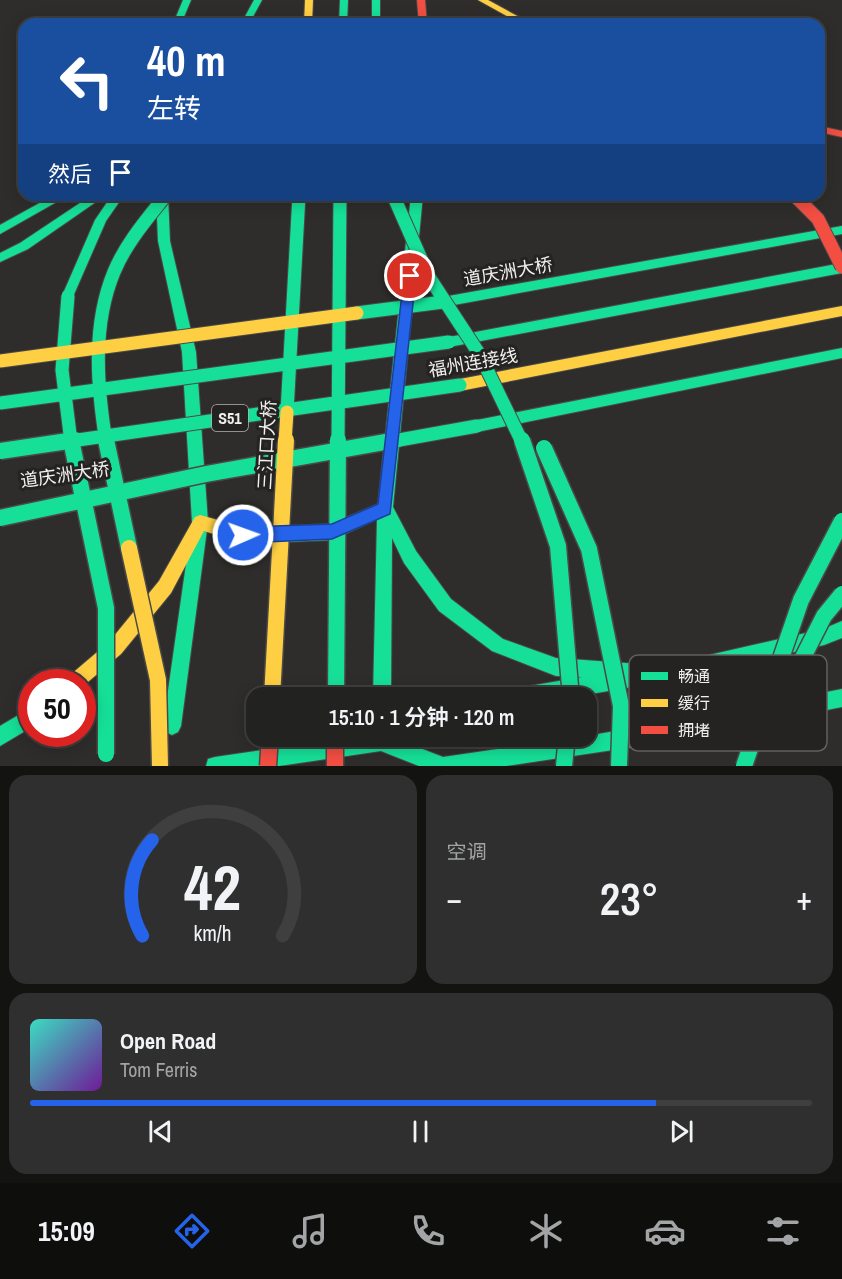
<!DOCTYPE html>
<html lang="zh">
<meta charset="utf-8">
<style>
:root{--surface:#222221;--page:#2e2f2e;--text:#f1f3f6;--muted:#a2a4a5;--line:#3f3f3f;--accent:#2563eb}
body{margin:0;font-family:"Archivo Narrow","Noto Sans SC",sans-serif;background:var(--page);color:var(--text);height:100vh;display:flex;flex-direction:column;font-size:22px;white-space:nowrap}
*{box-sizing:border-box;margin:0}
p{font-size:20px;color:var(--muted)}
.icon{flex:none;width:33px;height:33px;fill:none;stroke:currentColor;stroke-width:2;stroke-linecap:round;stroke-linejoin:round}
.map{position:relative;height:766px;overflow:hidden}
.side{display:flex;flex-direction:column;gap:9px;padding:9px;background:#131312;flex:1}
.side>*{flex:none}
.banner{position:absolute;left:18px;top:18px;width:807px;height:183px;border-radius:18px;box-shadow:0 3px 15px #0003,0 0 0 2px var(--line);background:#1a4fa0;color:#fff;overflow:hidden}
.speed{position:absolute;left:18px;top:669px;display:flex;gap:12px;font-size:30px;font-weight:700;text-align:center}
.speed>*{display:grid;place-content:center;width:78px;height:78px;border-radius:50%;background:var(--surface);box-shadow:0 3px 15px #0003,0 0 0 2px var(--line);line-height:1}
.speed .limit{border:9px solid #d22;background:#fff;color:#111}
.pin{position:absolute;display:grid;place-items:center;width:51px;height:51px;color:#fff;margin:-26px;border:3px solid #fff;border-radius:50%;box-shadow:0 2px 6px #0007}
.me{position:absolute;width:66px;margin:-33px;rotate:88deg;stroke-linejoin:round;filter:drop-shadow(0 0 4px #0008)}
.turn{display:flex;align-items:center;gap:21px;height:126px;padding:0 30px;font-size:27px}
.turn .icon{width:78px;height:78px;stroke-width:2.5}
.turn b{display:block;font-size:42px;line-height:51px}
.then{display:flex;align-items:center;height:57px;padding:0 30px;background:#0003;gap:12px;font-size:22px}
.big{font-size:45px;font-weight:600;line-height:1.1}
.side .tile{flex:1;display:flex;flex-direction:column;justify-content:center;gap:9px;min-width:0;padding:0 21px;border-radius:18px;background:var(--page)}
.side .dial{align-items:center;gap:0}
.dial svg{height:156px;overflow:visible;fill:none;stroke:var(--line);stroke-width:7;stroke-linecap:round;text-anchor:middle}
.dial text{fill:var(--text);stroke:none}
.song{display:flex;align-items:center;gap:18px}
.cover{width:72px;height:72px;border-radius:9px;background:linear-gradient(135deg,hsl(170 70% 55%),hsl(280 70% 35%))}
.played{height:6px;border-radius:3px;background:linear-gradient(90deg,var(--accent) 80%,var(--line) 80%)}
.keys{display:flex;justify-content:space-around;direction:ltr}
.heat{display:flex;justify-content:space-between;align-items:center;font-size:33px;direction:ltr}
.side .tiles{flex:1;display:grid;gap:9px;grid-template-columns:1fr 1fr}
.tile:last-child{grid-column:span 2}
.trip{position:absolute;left:246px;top:687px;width:351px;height:60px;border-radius:18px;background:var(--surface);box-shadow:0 3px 15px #0003,0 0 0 2px var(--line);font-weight:600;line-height:60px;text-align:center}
.dock{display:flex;height:96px;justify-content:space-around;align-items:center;background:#0e0e0d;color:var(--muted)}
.dock .icon{width:42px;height:42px}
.dock .selected{color:var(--accent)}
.dock b{font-size:27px;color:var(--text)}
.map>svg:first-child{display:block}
</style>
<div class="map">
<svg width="842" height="766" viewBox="0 0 842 766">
<rect width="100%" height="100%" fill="#2e2d2c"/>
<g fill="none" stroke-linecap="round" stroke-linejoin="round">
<g stroke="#4b4a48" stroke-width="2">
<path id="fast" d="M183 0H191L181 24H173Z
M254 0H262L249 24H241Z
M340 0H348L347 24H339Z
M372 0H380V24H372Z
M54 195H69L0 234V225Z
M92 195H106L28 249 0 262V253L20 243Z
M112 195H124L106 221 72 299H64L62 296 95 220Z
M156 195H168L170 241 196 352 208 522 181 726 178 732 172 735 166 732 163 726 192 522 182 352 158 241Z
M411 195H423L393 507 416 551 451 599 503 639 556 658 653 665 696 658 823 629 842 621V638L824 645 707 673 721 713 842 689V707L660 743 506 766H419L381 751 279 766H206L208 759 215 757 356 736H400L399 740 443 757 586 736 705 716 691 677 567 698H503L506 692 512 689 582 677 556 676 492 651 439 611 404 563 392 538 391 698H373L377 519 332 540 284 542 279 539 276 534 279 529 284 526 331 524 378 504Z
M842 226V234L443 307 437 302 443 297Z
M842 263V273L449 347 444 346 443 342 444 338 449 337Z
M842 348V358L477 432 472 430 470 426 472 422 477 420Z
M32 707V727L0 746V726Z"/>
</g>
<g stroke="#4b4a48" stroke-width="2">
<path id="slow" d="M305 0H313L312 24H304Z
M478 0H488L532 24H521Z
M842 306V316L460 391 455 389 453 385 455 381 460 379Z
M200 515 243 527 284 526 289 529 292 534 289 539 284 542 243 543 204 531 171 593 121 654 82 687V682H66L69 676 109 642 159 581 195 517Z"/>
</g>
<g stroke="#4b4a48" stroke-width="2">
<path id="jam" d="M417 0H425L427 24H419Z
M819 126 842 131V137L819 132Z"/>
</g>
<use href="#fast" fill="#16e098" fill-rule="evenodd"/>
<use href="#slow" fill="#ffcf43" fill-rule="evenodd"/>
<use href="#jam" fill="#f24e42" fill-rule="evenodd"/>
<g stroke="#4b4a48" stroke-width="15" stroke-linecap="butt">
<path id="fast-bridge-far1" d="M393 195 429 277 480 355 522 442
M68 296 62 370 71 442
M357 313 443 302
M0 403 449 342
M287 412 299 195
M64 442 460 385
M106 442C97 386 92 325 114 272 126 243 147 219 166 195
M338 442 340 195
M388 442 477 426"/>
</g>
<g stroke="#4b4a48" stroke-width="19" stroke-linecap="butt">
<path id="fast-bridge" d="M71 440 106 608V754
M106 440 129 548
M522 440 558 546 571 698
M544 448 589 549 621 706 619 766
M0 451 75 440
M0 518 206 474 396 440
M791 681 824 616 842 594
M336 698 338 440
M564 766 567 736
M744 766 801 600 842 521"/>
</g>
<g stroke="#4b4a48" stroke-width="15" stroke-linecap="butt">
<path id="slow-bridge-far1" d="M0 361 357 313
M285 442 287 412"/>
</g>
<g stroke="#4b4a48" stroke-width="19" stroke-linecap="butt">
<path id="slow-bridge" d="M129 548 158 680 160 766
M272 698 286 440"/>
</g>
<g stroke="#4b4a48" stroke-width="15" stroke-linecap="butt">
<path id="jam-bridge-far1" d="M794 195 818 219 842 267"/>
</g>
<g stroke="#4b4a48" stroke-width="19" stroke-linecap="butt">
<path id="jam-bridge" d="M335 736V766
M268 766 270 736"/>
</g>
<use href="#fast-bridge-far1" stroke="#16e098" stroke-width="13"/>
<use href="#fast-bridge" stroke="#16e098" stroke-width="16"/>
<use href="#slow-bridge-far1" stroke="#ffcf43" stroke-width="13"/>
<use href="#slow-bridge" stroke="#ffcf43" stroke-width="16"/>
<use href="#jam-bridge-far1" stroke="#f24e42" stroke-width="13"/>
<use href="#jam-bridge" stroke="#f24e42" stroke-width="16"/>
</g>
<path fill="#2563eb" stroke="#184099" stroke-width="1.5" d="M410 272 416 276 390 514 332 539 243 543 238 541 235 535 238 530 243 527 332 524 378 504 404 276Z"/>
<g text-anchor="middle" stroke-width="6" stroke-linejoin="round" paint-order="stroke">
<rect fill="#252322" stroke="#b4b2b1" stroke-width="1.5" x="212" y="405" width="36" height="26" rx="4.5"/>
<g font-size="16" font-weight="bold" fill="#f1f0ee">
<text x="230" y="424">S51</text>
</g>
<g font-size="18" fill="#f1f0ee" stroke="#252322">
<text transform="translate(508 272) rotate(-10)" y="6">道庆洲大桥</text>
<text transform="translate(473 363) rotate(-10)" y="6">福州连接线</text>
<text transform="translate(267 445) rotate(-87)" y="6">三江口大桥</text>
<text transform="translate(65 475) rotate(-8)" y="6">道庆洲大桥</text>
</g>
</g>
<rect x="629" y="655" width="198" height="96" rx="9" fill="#252322" stroke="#62605f" stroke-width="1.5"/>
<rect x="641" y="672" width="27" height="8" fill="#16e098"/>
<rect x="641" y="699" width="27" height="8" fill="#ffcf43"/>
<rect x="641" y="726" width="27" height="8" fill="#f24e42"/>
<g font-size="16" fill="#f1f0ee">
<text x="678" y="682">畅通</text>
<text x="678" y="709">缓行</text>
<text x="678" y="736">拥堵</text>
</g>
</svg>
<div class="speed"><div class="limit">50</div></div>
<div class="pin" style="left:410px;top:276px;background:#d93025"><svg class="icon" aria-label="arrive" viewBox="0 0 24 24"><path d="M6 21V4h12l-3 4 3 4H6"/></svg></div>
<svg class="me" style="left:243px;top:535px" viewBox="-20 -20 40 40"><circle r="17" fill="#2563eb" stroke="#fff" stroke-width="3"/><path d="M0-11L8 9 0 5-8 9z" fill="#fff"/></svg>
<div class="trip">15:10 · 1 分钟 · 120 m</div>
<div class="banner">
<div class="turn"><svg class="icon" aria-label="left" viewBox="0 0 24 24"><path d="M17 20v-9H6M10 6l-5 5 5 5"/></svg><div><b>40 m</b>左转</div></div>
<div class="then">然后<svg class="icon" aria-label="arrive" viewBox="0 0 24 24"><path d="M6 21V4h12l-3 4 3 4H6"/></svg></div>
</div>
</div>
<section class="side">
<div class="tiles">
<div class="tile dial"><svg viewBox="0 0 100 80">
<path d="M14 69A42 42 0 1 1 86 69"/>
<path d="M14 69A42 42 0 0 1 19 20" stroke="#2563eb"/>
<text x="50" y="56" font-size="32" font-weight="700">42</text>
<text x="50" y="72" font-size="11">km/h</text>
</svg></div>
<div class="tile"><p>空调</p>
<div class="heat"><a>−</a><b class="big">23°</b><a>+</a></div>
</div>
<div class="tile">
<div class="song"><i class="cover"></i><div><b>Open Road</b><p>Tom Ferris</p></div></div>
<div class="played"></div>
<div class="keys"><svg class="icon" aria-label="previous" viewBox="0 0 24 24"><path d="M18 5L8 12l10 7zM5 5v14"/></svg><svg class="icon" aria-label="pause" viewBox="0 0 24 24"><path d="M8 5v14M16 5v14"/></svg><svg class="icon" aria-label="next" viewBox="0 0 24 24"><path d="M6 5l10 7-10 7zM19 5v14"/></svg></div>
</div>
</div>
</section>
<nav class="dock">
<b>15:09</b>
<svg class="icon selected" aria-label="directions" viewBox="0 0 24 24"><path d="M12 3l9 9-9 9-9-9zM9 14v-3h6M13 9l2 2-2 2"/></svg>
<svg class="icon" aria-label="music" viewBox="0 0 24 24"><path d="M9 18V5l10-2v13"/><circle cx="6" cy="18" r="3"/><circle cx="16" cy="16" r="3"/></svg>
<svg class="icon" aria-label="phone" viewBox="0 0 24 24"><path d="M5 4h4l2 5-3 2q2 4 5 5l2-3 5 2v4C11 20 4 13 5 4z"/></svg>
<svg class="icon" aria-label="climate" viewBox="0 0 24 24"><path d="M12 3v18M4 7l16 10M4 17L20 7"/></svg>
<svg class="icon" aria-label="car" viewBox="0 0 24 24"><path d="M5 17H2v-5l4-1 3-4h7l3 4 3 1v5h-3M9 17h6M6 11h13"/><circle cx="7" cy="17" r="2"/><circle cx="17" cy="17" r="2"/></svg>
<svg class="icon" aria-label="filters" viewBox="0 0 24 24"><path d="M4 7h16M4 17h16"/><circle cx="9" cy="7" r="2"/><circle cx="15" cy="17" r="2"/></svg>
</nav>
